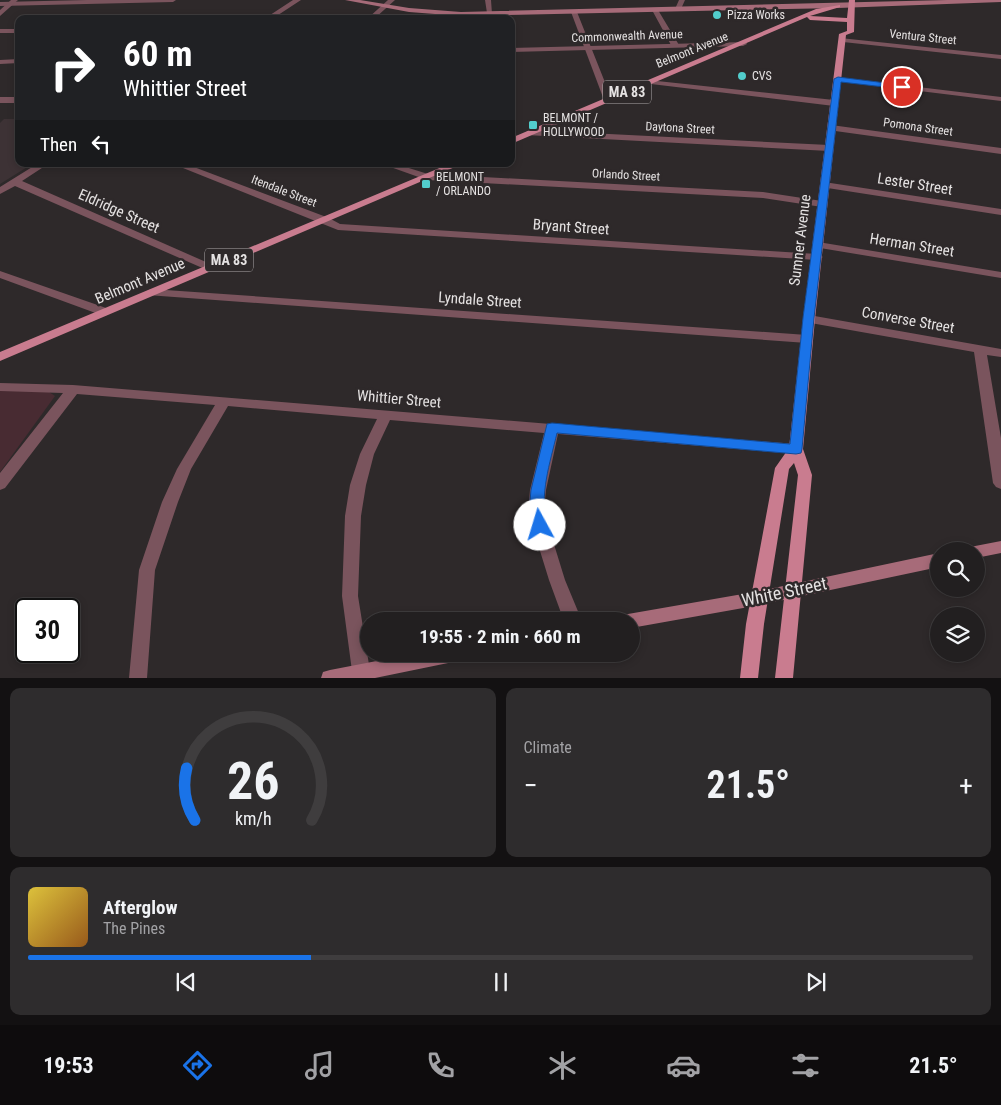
<!DOCTYPE html>
<meta charset="utf-8">
<style>
:root{--surface:#221f20;--page:#2e2c2d;--text:#f1f3f6;--muted:#a2a2a5;--line:#3f3d3e;--accent:#1a73e8}
body{margin:0;font-family:"Roboto Condensed",sans-serif;background:var(--page);color:var(--text);height:100vh;display:flex;flex-direction:column;font-size:19px;white-space:nowrap}
*{box-sizing:border-box;margin:0}
p{font-size:16px;color:var(--muted)}
.icon{flex:none;width:28px;height:28px;fill:none;stroke:currentColor;stroke-width:2;stroke-linecap:round;stroke-linejoin:round}
.map{position:relative;height:678px;overflow:hidden}
.panel{display:flex;flex-direction:column;gap:10px;padding:10px;background:#131112;flex:1}
.panel>*{flex:none}
.top-card{position:absolute;left:15px;top:15px;width:500px;height:152px;border-radius:10px;box-shadow:0 2px 8px #0003,0 0 0 1px var(--line);background:#202124;color:#fff;overflow:hidden}
.tools{position:absolute;left:930px;top:542px;display:grid;gap:10px}
.tools a{display:grid;place-items:center;width:55px;height:55px;border-radius:50%;background:var(--surface);box-shadow:0 2px 8px #0003,0 0 0 1px var(--line);font-size:25px}
.speed{position:absolute;left:15px;top:598px;display:flex;gap:10px;font-size:25px;font-weight:700;text-align:center}
.speed>*{display:grid;place-content:center;width:65px;height:65px;border-radius:50%;background:var(--surface);box-shadow:0 2px 8px #0003,0 0 0 1px var(--line);line-height:1}
.speed .limit{border:2px solid #111;border-radius:8px;background:#fff;color:#111}
.pin{position:absolute;display:grid;place-items:center;width:42px;height:42px;color:#fff;margin:-21px;border:2px solid #fff;border-radius:50%;box-shadow:0 1px 5px #0007}
.me{position:absolute;width:55px;margin:-28px;rotate:354deg;stroke-linejoin:round;filter:drop-shadow(0 0 4px #0008)}
.turn{display:flex;align-items:center;gap:18px;height:105px;padding:0 25px;font-size:22px}
.turn .icon{width:65px;height:65px;stroke-width:2.5}
.turn b{display:block;font-size:35px;line-height:42px}
.then{display:flex;align-items:center;height:48px;padding:0 25px;background:#0003;gap:10px;font-size:19px}
.big{font-size:38px;font-weight:700;line-height:1.1}
.panel .widget{flex:1;display:flex;flex-direction:column;justify-content:center;gap:8px;min-width:0;padding:0 18px;border-radius:10px;background:var(--page)}
.panel .dial{align-items:center;gap:0}
.dial svg{height:130px;overflow:visible;fill:none;stroke:var(--line);stroke-width:7;stroke-linecap:round;text-anchor:middle}
.dial text{fill:var(--text);stroke:none}
.song{display:flex;align-items:center;gap:15px}
.cover{width:60px;height:60px;border-radius:8px;background:linear-gradient(135deg,hsl(50 70% 55%),hsl(30 70% 35%))}
.played{height:5px;border-radius:2px;background:linear-gradient(90deg,var(--accent) 30%,var(--line) 30%)}
.keys{display:flex;justify-content:space-around;direction:ltr}
.heat{display:flex;justify-content:space-between;align-items:center;font-size:28px;direction:ltr}
.panel .tiles{flex:1;display:grid;gap:10px;grid-template-columns:1fr 1fr}
.widget:last-child{grid-column:span 2}
.trip{position:absolute;left:360px;top:612px;width:280px;height:50px;border-radius:25px;background:var(--surface);box-shadow:0 2px 8px #0003,0 0 0 1px var(--line);font-weight:700;line-height:50px;text-align:center}
.tabs{display:flex;height:80px;justify-content:space-around;align-items:center;background:#0e0c0d;color:var(--muted)}
.tabs .icon{width:35px;height:35px}
.tabs .on{color:var(--accent)}
.tabs b{font-size:22px;color:var(--text)}
.map>svg:first-child{display:block}
</style>
<div class="map">
<svg width="1001" height="678" viewBox="0 0 1001 678">
<rect width="100%" height="100%" fill="#2e292a"/>
<path fill="#3d3235" d="M4 119H19V164H32L0 184V123Z"/>
<path fill="#482b32" d="M0 389 49 392 55 396 0 472Z"/>
<g fill="none" stroke-linecap="round" stroke-linejoin="round">
<path fill="#7a545d" fill-rule="evenodd" d="M87 0H176L173 2 0 6V2Z
M293 0H301L272 19H264Z
M388 0H395L374 19H367Z
M679 0H685L681 9 678 11 675 9Z
M653 9 658 10 679 45 678 47 671 45 652 10Z
M574 10 577 12 612 100 611 102 604 100 571 12Z
M0 29H19V33H0Z
M840 38 1001 55V59L843 42 839 40Z
M835 77 1001 97V101L838 81H835Z
M648 80 834 100 838 103 834 106 651 84 647 82Z
M0 97H19V103H0Z
M831 125 1001 148V154L828 130V126Z
M529 130 829 145 834 148 829 151 526 135 525 133Z
M37 164H48L22 181 215 266 217 268 211 271 207 270 15 186 0 194V187Z
M173 164H186L329 218 340 224 817 254 823 257 817 260 338 230Z
M382 164H396L428 174 763 192 822 201 827 204 822 207 763 198 427 180Z
M824 182 1001 209V215L821 187V183Z
M818 242 1001 272V278L814 247 813 245 814 243Z
M0 271 109 309 111 312 105 316 101 315 0 278Z
M151 289 807 335 813 339 807 343 147 295 145 293 147 291Z
M809 315 1001 349V357L987 355 1001 438V489L996 487 993 483 974 352 805 322 803 319 805 316Z
M0 383 73 385 796 444 801 445 803 449 801 453 796 454 558 434 546 490 544 512 565 580 582 621H564L549 580 528 512 530 490 544 433 390 420 374 454 366 485 361 516 358 596 370 671 367 677 356 678 352 671 342 596 345 516 350 485 360 454 377 419 228 406 191 469 178 502 155 570 147 678H129L139 570 162 502 177 469 215 405 77 394 5 488 0 490V473L63 393 0 391Z"/>
<path fill="#7a545d" fill-rule="evenodd" d="M11 0H18L0 16V10Z
M485 0H491L492 14 487 13Z
M746 42 747 44 743 46 511 52V48Z
M19 59V63L0 64V60Z"/>
<path fill="#a76b79" fill-rule="evenodd" d="M345 0H360L409 8 461 12 947 0H1001V2L838 8 461 16 409 12Z
M1001 541V553L976 558V551H968L970 547Z
M939 553V567L760 605 631 628V621H619L622 616 628 614 760 591Z
M413 654H462L459 660 453 662 375 678H321L323 672 330 670Z"/>
<path fill="#c97c8f" fill-rule="evenodd" d="M849 0H855L854 32 846 35 815 319 803 449 812 475 793 678H775L798 475 794 463 789 469 764 624 758 678H740L746 624 775 468 789 448 803 319 839 34 847 31V22L810 20 807 17 511 144V138L816 9 840 5V7L810 16 847 18Z
M449 164H462L0 361V352Z"/>
</g>
<path fill="#1a73e8" stroke="#114b97" d="M838 77 902 85 906 87 902 89 841 82 814 318 802 449 801 453 796 454 557 433C550 463 539 495 547 525L545 529 540 531 535 529 529 512 531 490 547 424 552 423 790 444 803 318 834 79Z"/>
<g fill="#52cdcc" stroke="#2e292a" stroke-width="2">
<circle cx="717" cy="15" r="5"/>
<circle cx="742" cy="76" r="5"/>
<rect x="528" y="120" width="10" height="10" rx="2.5"/>
<rect x="421" y="179" width="10" height="10" rx="2.5"/>
</g>
<g text-anchor="middle" stroke-width="5" stroke-linejoin="round" paint-order="stroke">
<g font-size="12" fill="#e5e2e2" stroke="#2e292a" text-anchor="start">
<text x="727" y="19">Pizza Works</text>
<text x="752" y="80">CVS</text>
<text x="543" y="122">BELMONT /<tspan x="543" dy="14">HOLLYWOOD</tspan></text>
<text x="436" y="181">BELMONT<tspan x="436" dy="14">/ ORLANDO</tspan></text>
</g>
<g font-size="12" fill="#e5e2e2" stroke="#2e292a">
<text transform="translate(627 36) rotate(-2)" y="4">Commonwealth Avenue</text>
<text transform="translate(923 37) rotate(6)" y="4">Ventura Street</text>
<text transform="translate(692 50) rotate(-22)" y="4">Belmont Avenue</text>
<text transform="translate(918 127) rotate(8)" y="4">Pomona Street</text>
<text transform="translate(680 128) rotate(3)" y="4">Daytona Street</text>
<text transform="translate(626 175) rotate(3)" y="4">Orlando Street</text>
<text transform="translate(284 191) rotate(21)" y="4">Itendale Street</text>
</g>
<g fill="#2e292a" stroke="#aeaaab" stroke-width="1">
<rect x="603" y="80.5" width="48" height="23" rx="4"/>
<rect x="205" y="248.5" width="48" height="23" rx="4"/>
</g>
<g font-size="14" font-weight="bold" fill="#e5e2e2">
<text x="627" y="97">MA 83</text>
<text x="229" y="265">MA 83</text>
</g>
<g font-size="15" fill="#e5e2e2" stroke="#2e292a">
<text transform="translate(915 184) rotate(9)" y="5">Lester Street</text>
<text transform="translate(119 211) rotate(24)" y="5">Eldridge Street</text>
<text transform="translate(571 227) rotate(4)" y="5">Bryant Street</text>
<text transform="translate(800 240) rotate(-83)" y="5">Sumner Avenue</text>
<text transform="translate(912 245) rotate(9)" y="5">Herman Street</text>
<text transform="translate(140 281) rotate(-23)" y="5">Belmont Avenue</text>
<text transform="translate(480 300) rotate(4)" y="5">Lyndale Street</text>
<text transform="translate(908 320) rotate(10)" y="5">Converse Street</text>
<text transform="translate(399 399) rotate(5)" y="5">Whittier Street</text>
</g>
<g font-size="18" fill="#e5e2e2" stroke="#2e292a">
<text transform="translate(784 592) rotate(-12)" y="6">White Street</text>
</g>
</g>
</svg>
<div class="tools">
<a><svg class="icon" aria-label="search" viewBox="0 0 24 24"><circle cx="10" cy="10" r="6"/><path d="M15 15l6 6"/></svg></a>
<a><svg class="icon" aria-label="layers" viewBox="0 0 24 24"><path d="M12 4l9 5-9 5-9-5zM3 14l9 5 9-5"/></svg></a>
</div>
<div class="speed"><div class="limit">30</div></div>
<div class="pin" style="left:902px;top:87px;background:#d93025"><svg class="icon" aria-label="arrive" viewBox="0 0 24 24"><path d="M6 21V4h12l-3 4 3 4H6"/></svg></div>
<svg class="me" style="left:540px;top:525px" viewBox="-20 -20 40 40"><circle r="19" fill="#fff"/><path d="M0-13L10 11 0 6-10 11z" fill="#1a73e8"/></svg>
<div class="trip">19:55 · 2 min · 660 m</div>
<div class="top-card">
<div class="turn"><svg class="icon" aria-label="right" viewBox="0 0 24 24"><path d="M7 20v-9h11M14 6l5 5-5 5"/></svg><div><b>60 m</b>Whittier Street</div></div>
<div class="then">Then<svg class="icon" aria-label="left" viewBox="0 0 24 24"><path d="M17 20v-9H6M10 6l-5 5 5 5"/></svg></div>
</div>
</div>
<section class="panel">
<div class="tiles">
<div class="widget dial"><svg viewBox="0 0 100 80">
<path d="M14 69A42 42 0 1 1 86 69"/>
<path d="M14 69A42 42 0 0 1 9 37" stroke="#1a73e8"/>
<text x="50" y="56" font-size="32" font-weight="700">26</text>
<text x="50" y="72" font-size="11">km/h</text>
</svg></div>
<div class="widget"><p>Climate</p>
<div class="heat"><a>−</a><b class="big">21.5°</b><a>+</a></div>
</div>
<div class="widget">
<div class="song"><i class="cover"></i><div><b>Afterglow</b><p>The Pines</p></div></div>
<div class="played"></div>
<div class="keys"><svg class="icon" aria-label="previous" viewBox="0 0 24 24"><path d="M18 5L8 12l10 7zM5 5v14"/></svg><svg class="icon" aria-label="pause" viewBox="0 0 24 24"><path d="M8 5v14M16 5v14"/></svg><svg class="icon" aria-label="next" viewBox="0 0 24 24"><path d="M6 5l10 7-10 7zM19 5v14"/></svg></div>
</div>
</div>
</section>
<nav class="tabs">
<b>19:53</b>
<svg class="icon on" aria-label="directions" viewBox="0 0 24 24"><path d="M12 3l9 9-9 9-9-9zM9 14v-3h6M13 9l2 2-2 2"/></svg>
<svg class="icon" aria-label="music" viewBox="0 0 24 24"><path d="M9 18V5l10-2v13"/><circle cx="6" cy="18" r="3"/><circle cx="16" cy="16" r="3"/></svg>
<svg class="icon" aria-label="phone" viewBox="0 0 24 24"><path d="M5 4h4l2 5-3 2q2 4 5 5l2-3 5 2v4C11 20 4 13 5 4z"/></svg>
<svg class="icon" aria-label="climate" viewBox="0 0 24 24"><path d="M12 3v18M4 7l16 10M4 17L20 7"/></svg>
<svg class="icon" aria-label="car" viewBox="0 0 24 24"><path d="M5 17H2v-5l4-1 3-4h7l3 4 3 1v5h-3M9 17h6M6 11h13"/><circle cx="7" cy="17" r="2"/><circle cx="17" cy="17" r="2"/></svg>
<svg class="icon" aria-label="filters" viewBox="0 0 24 24"><path d="M4 7h16M4 17h16"/><circle cx="9" cy="7" r="2"/><circle cx="15" cy="17" r="2"/></svg>
<b>21.5°</b>
</nav>
